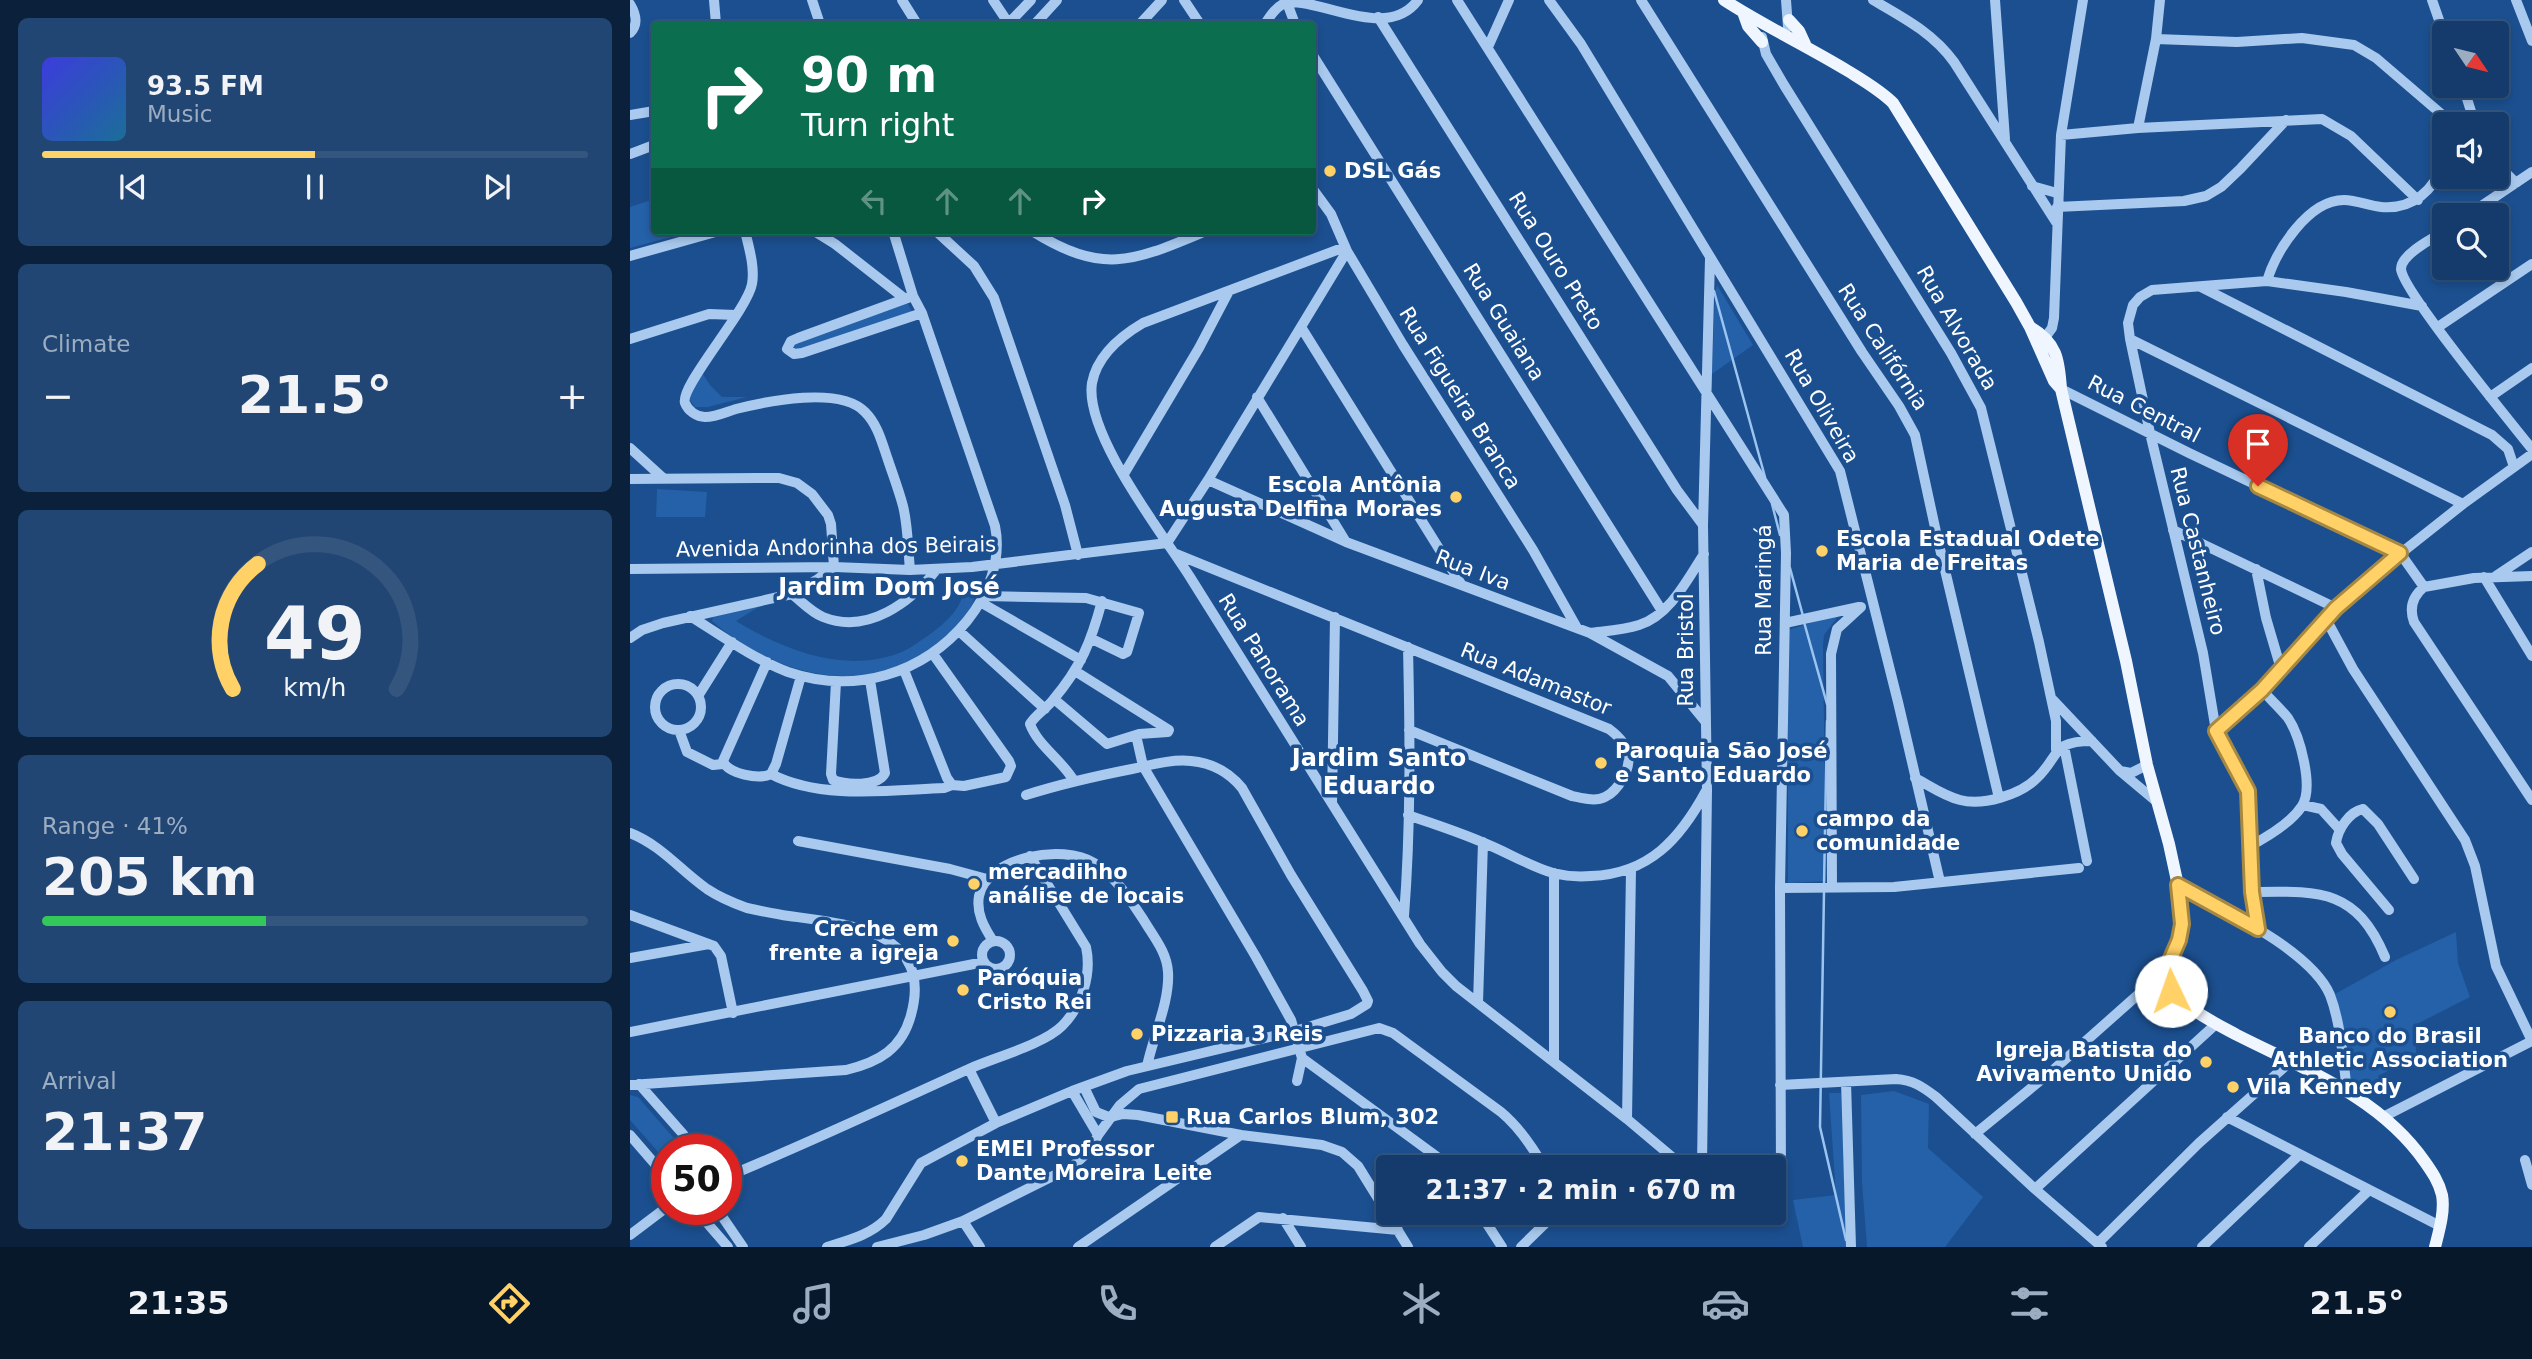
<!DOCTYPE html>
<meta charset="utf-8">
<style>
:root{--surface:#143b6b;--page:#214673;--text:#f1f3f6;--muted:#9dadc1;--line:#33557e;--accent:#ffd166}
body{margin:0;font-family:"DejaVu Sans",sans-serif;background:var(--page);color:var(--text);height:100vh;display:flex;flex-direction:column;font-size:26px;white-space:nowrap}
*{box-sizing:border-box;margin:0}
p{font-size:23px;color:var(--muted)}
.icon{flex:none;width:38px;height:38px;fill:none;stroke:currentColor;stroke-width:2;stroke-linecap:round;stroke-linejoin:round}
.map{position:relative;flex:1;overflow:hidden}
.side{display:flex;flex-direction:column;gap:18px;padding:18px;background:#0b203b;width:630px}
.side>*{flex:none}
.banner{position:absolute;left:21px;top:21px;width:665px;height:214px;border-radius:7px;box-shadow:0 4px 10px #0003,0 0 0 2px var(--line);background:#0b6e4f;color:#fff;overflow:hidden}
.needle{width:46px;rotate:125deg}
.tools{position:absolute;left:1802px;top:21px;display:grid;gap:14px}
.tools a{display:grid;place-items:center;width:77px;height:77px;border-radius:7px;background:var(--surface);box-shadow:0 4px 10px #0003,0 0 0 2px var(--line);font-size:35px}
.speed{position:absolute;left:21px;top:1134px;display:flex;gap:14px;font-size:35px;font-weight:700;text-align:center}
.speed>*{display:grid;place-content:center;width:91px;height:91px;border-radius:50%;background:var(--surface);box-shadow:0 4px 10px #0003,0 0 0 2px var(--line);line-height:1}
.speed .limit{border:10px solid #d22;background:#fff;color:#111}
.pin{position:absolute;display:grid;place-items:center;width:60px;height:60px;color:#fff;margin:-72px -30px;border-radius:50% 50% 50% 0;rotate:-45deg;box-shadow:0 0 7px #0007}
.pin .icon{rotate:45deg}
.me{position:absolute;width:77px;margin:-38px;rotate:357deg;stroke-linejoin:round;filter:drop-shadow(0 0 5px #0008)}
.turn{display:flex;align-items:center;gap:24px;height:147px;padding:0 35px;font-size:32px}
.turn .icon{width:91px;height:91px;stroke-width:2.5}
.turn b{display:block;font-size:49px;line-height:60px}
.lanes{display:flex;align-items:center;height:66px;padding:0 35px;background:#0003;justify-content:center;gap:35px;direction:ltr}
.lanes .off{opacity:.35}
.big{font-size:52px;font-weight:800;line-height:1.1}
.side .tile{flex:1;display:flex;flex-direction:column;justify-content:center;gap:10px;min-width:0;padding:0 24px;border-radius:10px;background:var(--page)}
.side .dial{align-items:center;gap:0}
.dial svg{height:182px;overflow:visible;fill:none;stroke:var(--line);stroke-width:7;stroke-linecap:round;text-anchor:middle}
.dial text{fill:var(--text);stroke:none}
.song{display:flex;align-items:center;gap:21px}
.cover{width:84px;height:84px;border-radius:10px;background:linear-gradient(135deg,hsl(240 70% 55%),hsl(200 70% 35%))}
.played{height:7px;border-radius:4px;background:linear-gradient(90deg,var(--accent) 50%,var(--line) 50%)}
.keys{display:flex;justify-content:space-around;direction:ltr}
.heat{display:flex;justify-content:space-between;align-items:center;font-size:38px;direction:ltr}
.charge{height:10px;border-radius:5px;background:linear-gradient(90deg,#34c759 41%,var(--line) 0)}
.trip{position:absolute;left:746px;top:1155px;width:410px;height:70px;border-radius:7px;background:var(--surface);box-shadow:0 4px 10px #0003,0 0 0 2px var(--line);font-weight:800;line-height:70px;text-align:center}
.tab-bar{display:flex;height:112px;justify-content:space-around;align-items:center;background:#08182b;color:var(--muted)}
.tab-bar .icon{width:49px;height:49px}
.tab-bar .on{color:var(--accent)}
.tab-bar b{font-size:32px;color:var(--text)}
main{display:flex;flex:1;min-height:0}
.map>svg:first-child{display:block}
</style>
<main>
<section class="side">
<div class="tile">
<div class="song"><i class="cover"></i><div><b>93.5 FM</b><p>Music</p></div></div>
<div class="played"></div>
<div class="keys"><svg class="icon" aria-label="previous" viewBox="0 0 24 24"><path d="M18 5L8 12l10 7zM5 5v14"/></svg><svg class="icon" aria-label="pause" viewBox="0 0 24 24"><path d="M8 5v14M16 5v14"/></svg><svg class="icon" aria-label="next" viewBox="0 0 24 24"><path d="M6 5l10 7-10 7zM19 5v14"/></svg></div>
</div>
<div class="tile"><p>Climate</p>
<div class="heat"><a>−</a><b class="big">21.5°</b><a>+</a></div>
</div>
<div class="tile dial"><svg viewBox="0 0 100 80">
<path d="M14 69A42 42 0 1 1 86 69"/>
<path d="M14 69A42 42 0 0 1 25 14" stroke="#ffd166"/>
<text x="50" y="56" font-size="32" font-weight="700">49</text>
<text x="50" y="72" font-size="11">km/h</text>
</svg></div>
<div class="tile"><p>Range · 41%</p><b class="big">205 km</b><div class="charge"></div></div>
<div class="tile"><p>Arrival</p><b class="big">21:37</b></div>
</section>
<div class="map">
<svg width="1902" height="1247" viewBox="0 0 1902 1247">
<rect width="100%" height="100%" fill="#1b4f8f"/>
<path fill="#2461a8" d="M24 199V231H63L0 248V207Z
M1087 285 1123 345 1082 374 1085 292Z
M277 302 282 312 167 351 164 348V343Z
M73 374 80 385 92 397H117L78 407H65L59 399 67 380Z
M27 489 77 492 75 517H26Z
M335 584 347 585C344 613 330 624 310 641 239 701 147 677 82 621L83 617 130 606 106 621C155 651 220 676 276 650 284 646 292 639 299 635 317 622 334 606 335 584Z
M1210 614 1194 635 1193 645 1196 881 1158 883V630Z
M1826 932 1828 963 1840 997 1783 1026 1787 1056 1748 1076 1751 1084 1733 1094 1720 1080 1705 994 1766 960Z
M1264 1091 1299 1104 1298 1148 1353 1197 1315 1247H1237L1232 1182 1231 1095Z
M1199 1093H1211L1217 1247H1173L1163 1200 1206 1195Z
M0 1095 8 1097 54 1150H37V1162L0 1120Z"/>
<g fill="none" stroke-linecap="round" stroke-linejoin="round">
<path stroke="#9cc4f0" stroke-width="2.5" d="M1084 291 1135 477
M1142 504 1150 535
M1160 568 1173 616
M1174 622 1197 704
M1194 886 1197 721
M1194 892 1190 1127 1216 1240"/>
<path stroke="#a9c9ee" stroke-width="10" d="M84 0 86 24
M182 0 190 24
M272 0 287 24
M363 0 379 24
M554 0 570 24
M656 0 665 24
M827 0 1154 515 1156 553 1150 888 1151 1183 1148 1190 1143 1192
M919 0 951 44 1210 471 1268 702 1310 882
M1011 0 1232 352 1269 406 1285 435 1306 532 1369 798
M1156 0 1158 27
M1243 0C1274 18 1303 33 1324 62L1426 222
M1365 0 1375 139
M1802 0 1815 37
M1886 0 1902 41
M0 4C6 14 9 24 0 33
M748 17 1047 490 1073 525
M378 24 401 0
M405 24 427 0
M510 24 532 0
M635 24C640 16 647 5 658 2 695 0 758 41 788 0
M1132 37 1136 54 1154 85 1321 353 1351 408 1409 642 1426 721V750
M1526 39 1607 42 1672 38 1724 45 1746 58 1823 124
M858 47 879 0
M682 54 1032 611
M1833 86 1845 124
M0 115 24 111
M1508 128 1526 39 1530 0
M1431 135 1508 128 1692 119 1721 136 1788 200
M0 154 24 145
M1867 164 1886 183
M1402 186 1427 193
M682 188 701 214 717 251 773 345 903 550 947 628
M1427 207 1554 201 1576 196 1591 187 1611 168 1656 120
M1838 215 1902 172
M115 231C119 248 125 267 122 284 117 311 49 387 55 403 58 411 67 417 75 417 86 417 96 412 106 409 138 401 210 386 235 412 248 425 252 443 258 460 263 475 269 491 273 506 278 526 278 549 280 570
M184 231 205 244 274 298
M306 231 344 266 364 298 435 505 448 555
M402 231C474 276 504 261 576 231
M1815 231C1803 238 1771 254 1771 269 1772 290 1882 424 1902 449
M715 247 513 323C491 336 467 356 462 383 454 433 532 533 560 577L790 944 812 972 826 986 997 1119 1054 1167
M0 256 89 231
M1637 281C1646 251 1678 200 1714 200 1727 200 1739 206 1751 207 1783 210 1804 190 1815 161
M1571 287 1862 435 1878 449 1884 467
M283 296 168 338 161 341 157 349 164 354 172 353 292 313
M671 327 831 584
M1808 327 1902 264
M0 339 79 314 106 315
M1500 339 1833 504
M1411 343 1422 328 1424 318 1431 135 1453 0
M1431 389 1559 453 1770 553 1794 587
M627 397 716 542
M1860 397 1902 368
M0 448 33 478
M494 474 569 348 599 291
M0 479 127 478H149L167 483 182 494 198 515 201 524 204 567 188 579 162 594 33 623 12 630 0 638
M578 480 716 542 960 633 1038 676 1075 721
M1543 530 1706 608
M546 554 979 729C987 735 997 744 998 755 1001 769 988 791 975 797 965 802 952 798 942 796L779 730
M0 569 204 567 280 570 342 567 537 543 578 480 717 251
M1626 569 1636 618 1651 669
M1866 576 1902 552
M1854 577 1902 656
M1794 587C1783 596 1779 608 1784 622L1902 800
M1794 587 1844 578 1902 576
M162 594C172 602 181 612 193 617 238 635 281 602 307 569
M354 596 456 598 509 613 497 652 493 654 462 639
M350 602 451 660
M60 616C92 636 124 659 158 672 225 695 293 674 337 621 358 595 372 560 365 526L292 313 283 296 263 231
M1696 619 1723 669 1835 840 1845 866 1866 966 1902 1041
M1155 623 1229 607
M329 631 415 709
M960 633C976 631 994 630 1009 625 1040 615 1057 580 1074 554
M137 662 93 761C98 774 129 780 141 774
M274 670 317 778 322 785 334 786 376 777 381 766 379 761 303 654
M445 671 539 730
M206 682 201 774 203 780C216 785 248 787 255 773L240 680
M25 707a23 23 0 1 1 46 0a23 23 0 1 1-46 0Z
M68 696 102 642
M424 699 477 744 509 734 538 732 539 730
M1423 700 1490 771 1527 802
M49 730 57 752 83 765 93 764
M1586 731 1632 690 1706 608 1732 584 1833 504 1902 454
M506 735 513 766 626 957 661 1020 672 1058 821 1167
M1434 746 1457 861
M1490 771 1501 773 1517 765
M141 774C190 800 261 790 314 788L322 785
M141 774 146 764 171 676
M1285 778C1300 786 1314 796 1330 800 1353 806 1390 795 1407 778 1430 756 1421 741 1462 741
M444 781C432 760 408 746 400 724 405 715 416 709 423 700 451 667 461 642 472 601
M702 802 705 617
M1673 805 1691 809 1710 830
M778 815C803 824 829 832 854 843 877 852 899 866 923 873 935 876 949 877 961 876 1019 874 1050 839 1076 791
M0 833C31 845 50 870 77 889 89 897 103 903 117 908 131 911 145 914 159 916 218 924 304 931 281 1015 272 1049 249 1062 216 1070L0 1085
M168 841 320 869 357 879
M1620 846C1637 837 1661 823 1672 806 1684 787 1670 736 1658 718 1650 708 1640 699 1632 690
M924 873V1062
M1548 885C1590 908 1681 950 1700 995 1711 1024 1713 1060 1717 1091
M1202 887 1201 654 1207 629 1231 607
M1150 888 1264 887 1449 868
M1622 892C1689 891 1726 888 1755 957
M1759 910 1712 854 1706 843C1708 829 1719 812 1733 809L1748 824 1784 879
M0 915 84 946 91 956 103 1013
M774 916C781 827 780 736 778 647
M1628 929 1622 892 1618 791 1586 731 1573 653 1520 433 1500 339 1498 323 1503 305 1510 297 1522 290 1637 281 1716 292 1792 306
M352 955a14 14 0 1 1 28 0a14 14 0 1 1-28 0Z
M363 941C354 927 346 913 349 896 357 857 433 843 464 863 486 877 499 898 513 919 523 936 537 952 538 972 540 1001 523 1037 517 1066
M0 958 79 944
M848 1003 853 842
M0 1032 354 962
M339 1069 366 1123
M667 1081 672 1058
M1216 1082 1221 1247
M9 1084 53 1134 64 1150
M1150 1085 1266 1079C1283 1080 1293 1087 1306 1097L1405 1189 1472 1247
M454 1087 466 1112 481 1118
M442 1091 468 1135
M481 1117 493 1114 508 1115 611 1135 692 1145 712 1152 728 1166 778 1247
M1597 1117 1810 1226
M1753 1117 1902 1041
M997 1119 1001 870
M1345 1134 1422 1071 1520 984 1533 977
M0 1135 37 1178
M1895 1160 1902 1185
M1072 1167 1077 790 1073 525 1080 259
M96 1177C179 1143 259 1105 341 1068 366 1057 414 1044 432 1026 452 1006 462 974 456 947L400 856
M1405 1189 1586 1024
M65 1209 98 1247
M87 1209 113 1247
M850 1213 872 1247
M653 1218 671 1247
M333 1221 350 1247
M0 1235 37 1207
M1468 1243 1569 1143 1660 1062
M197 1247C219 1240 240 1235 256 1219L291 1163 366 1123 442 1091 497 1071 665 1031 721 1014 737 1004 738 1001 733 991 661 875 612 788C599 772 582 763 561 761 541 759 521 765 502 769 466 776 431 784 396 795
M247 1247 294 1235 333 1221 443 1166 461 1149 468 1135 490 1105 509 1089 749 1028 763 1033 871 1112C889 1127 902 1146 914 1167
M448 1247 611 1135
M585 1247 629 1217 768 1230
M891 1247 926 1213
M1572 1247 1669 1155
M1679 1247 1738 1191"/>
<path stroke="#f0f6ff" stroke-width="12" d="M1094 0C1134 26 1177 46 1218 71 1234 81 1250 90 1263 103L1386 302 1400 327 1424 381 1431 389
M1113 12 1118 26 1132 42
M1159 20 1169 31 1175 44
M1400 327C1427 343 1429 359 1431 389L1496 661 1517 765 1539 844 1552 904 1549 940 1533 977C1547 1005 1581 1021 1607 1035 1674 1069 1750 1097 1795 1162 1802 1172 1809 1182 1812 1195 1815 1211 1809 1231 1805 1247"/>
</g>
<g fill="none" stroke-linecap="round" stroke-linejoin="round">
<g stroke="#a68842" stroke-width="18">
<path id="route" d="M1541 991 1533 977 1549 940 1552 924 1548 885 1628 929 1622 892 1618 791 1586 731 1632 690 1706 608 1770 553 1628 486"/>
</g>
<use href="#route" stroke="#ffd166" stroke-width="12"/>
</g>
<g fill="#ffd166" stroke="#1b4f8f" stroke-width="2.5">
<circle cx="700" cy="171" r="7"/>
<circle cx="826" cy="497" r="7"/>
<circle cx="1192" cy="551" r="7"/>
<circle cx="971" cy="763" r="7"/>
<circle cx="1172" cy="831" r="7"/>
<circle cx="344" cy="884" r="7"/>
<circle cx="323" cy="941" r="7"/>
<circle cx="333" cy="990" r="7"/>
<circle cx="1760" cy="1012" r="7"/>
<circle cx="507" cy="1034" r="7"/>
<circle cx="1576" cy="1062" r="7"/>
<circle cx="1603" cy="1087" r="7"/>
<rect x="535" y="1110" width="14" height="14" rx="3.5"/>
<circle cx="332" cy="1161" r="7"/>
</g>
<g text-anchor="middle" stroke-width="7" stroke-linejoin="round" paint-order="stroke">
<g font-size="21" font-weight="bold" fill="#fff" stroke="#1b4f8f" text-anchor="start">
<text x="714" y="178">DSL Gás</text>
<text x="812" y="492" text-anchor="end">Escola Antônia<tspan x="812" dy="24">Augusta Delfina Moraes</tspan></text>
<text x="1206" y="546">Escola Estadual Odete<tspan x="1206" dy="24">Maria de Freitas</tspan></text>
<text x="985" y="758">Paroquia São José<tspan x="985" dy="24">e Santo Eduardo</tspan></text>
<text x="1186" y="826">campo da<tspan x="1186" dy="24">comunidade</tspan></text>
<text x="358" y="879">mercadihho<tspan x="358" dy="24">análise de locais</tspan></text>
<text x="309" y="936" text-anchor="end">Creche em<tspan x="309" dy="24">frente a igreja</tspan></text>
<text x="347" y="985">Paróquia<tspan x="347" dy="24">Cristo Rei</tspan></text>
<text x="521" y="1041">Pizzaria 3 Reis</text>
<text x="1760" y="1043" text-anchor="middle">Banco do Brasil<tspan x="1760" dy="24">Athletic Association</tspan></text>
<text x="1562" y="1057" text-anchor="end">Igreja Batista do<tspan x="1562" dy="24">Avivamento Unido</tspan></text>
<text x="1617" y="1094">Vila Kennedy</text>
<text x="556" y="1124">Rua Carlos Blum, 302</text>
<text x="346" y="1156">EMEI Professor<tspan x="346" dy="24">Dante Moreira Leite</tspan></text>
</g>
<g font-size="21" fill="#fff" stroke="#1b4f8f">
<text transform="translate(926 261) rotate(58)" y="7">Rua Ouro Preto</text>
<text transform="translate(874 322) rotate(58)" y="7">Rua Guaiana</text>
<text transform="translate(1327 328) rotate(60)" y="7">Rua Alvorada</text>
<text transform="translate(1253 347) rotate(57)" y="7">Rua Califórnia</text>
<text transform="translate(830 398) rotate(58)" y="7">Rua Figueira Branca</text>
<text transform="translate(1192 406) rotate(60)" y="7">Rua Oliveira</text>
<text transform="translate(1514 409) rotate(27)" y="7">Rua Central</text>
<text transform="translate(206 547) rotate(-1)" y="7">Avenida Andorinha dos Beirais</text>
<text transform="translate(1568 551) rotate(76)" y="7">Rua Castanheiro</text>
<text transform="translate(843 570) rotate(21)" y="7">Rua Iva</text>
<text transform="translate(1134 590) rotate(-90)" y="7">Rua Maringá</text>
<text transform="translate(1056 650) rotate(-90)" y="7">Rua Bristol</text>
<text transform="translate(634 660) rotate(58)" y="7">Rua Panorama</text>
<text transform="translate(906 679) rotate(22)" y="7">Rua Adamastor</text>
</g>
<g font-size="24" font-weight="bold" fill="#fff" stroke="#1b4f8f">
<text x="259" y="595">Jardim Dom José</text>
<text x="749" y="766">Jardim Santo<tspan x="749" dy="28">Eduardo</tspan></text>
</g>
</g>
</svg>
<div class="tools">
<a><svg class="needle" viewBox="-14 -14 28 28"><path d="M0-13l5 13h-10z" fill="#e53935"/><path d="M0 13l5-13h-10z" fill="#9dadc1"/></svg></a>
<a><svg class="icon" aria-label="sound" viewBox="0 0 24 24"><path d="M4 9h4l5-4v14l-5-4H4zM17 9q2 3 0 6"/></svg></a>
<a><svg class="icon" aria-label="search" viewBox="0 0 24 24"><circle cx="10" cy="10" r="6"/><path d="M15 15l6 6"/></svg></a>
</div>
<div class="speed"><div class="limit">50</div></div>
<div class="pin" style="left:1628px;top:486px;background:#d93025"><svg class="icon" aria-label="arrive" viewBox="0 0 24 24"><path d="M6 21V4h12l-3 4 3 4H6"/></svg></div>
<svg class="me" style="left:1541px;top:991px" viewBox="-20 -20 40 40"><circle r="19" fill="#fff"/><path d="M0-13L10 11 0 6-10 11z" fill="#ffd166"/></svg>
<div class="trip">21:37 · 2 min · 670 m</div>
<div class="banner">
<div class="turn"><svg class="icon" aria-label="right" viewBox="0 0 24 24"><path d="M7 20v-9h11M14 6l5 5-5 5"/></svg><div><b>90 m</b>Turn right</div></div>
<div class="lanes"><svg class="icon off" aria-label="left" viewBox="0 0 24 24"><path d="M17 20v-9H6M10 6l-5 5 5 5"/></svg><svg class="icon off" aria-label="ahead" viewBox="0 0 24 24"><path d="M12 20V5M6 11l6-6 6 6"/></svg><svg class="icon off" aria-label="ahead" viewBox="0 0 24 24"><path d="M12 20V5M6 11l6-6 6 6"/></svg><svg class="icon" aria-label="right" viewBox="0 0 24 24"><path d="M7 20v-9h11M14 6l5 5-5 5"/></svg></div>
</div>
</div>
</main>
<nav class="tab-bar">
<b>21:35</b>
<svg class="icon on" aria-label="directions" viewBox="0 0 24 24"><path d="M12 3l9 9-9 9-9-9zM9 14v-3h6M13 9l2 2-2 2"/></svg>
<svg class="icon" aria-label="music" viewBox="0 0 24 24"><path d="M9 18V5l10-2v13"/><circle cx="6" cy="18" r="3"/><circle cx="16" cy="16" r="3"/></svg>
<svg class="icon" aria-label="phone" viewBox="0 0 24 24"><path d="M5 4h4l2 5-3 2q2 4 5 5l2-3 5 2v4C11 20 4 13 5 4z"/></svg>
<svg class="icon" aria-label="climate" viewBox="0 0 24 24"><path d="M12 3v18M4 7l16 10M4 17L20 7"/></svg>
<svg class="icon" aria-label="car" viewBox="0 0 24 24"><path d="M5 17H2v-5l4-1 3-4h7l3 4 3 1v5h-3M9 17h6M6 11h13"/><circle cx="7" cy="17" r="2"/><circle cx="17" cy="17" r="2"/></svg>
<svg class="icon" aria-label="filters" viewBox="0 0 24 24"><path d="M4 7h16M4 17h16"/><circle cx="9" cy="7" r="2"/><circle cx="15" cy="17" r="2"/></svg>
<b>21.5°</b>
</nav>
